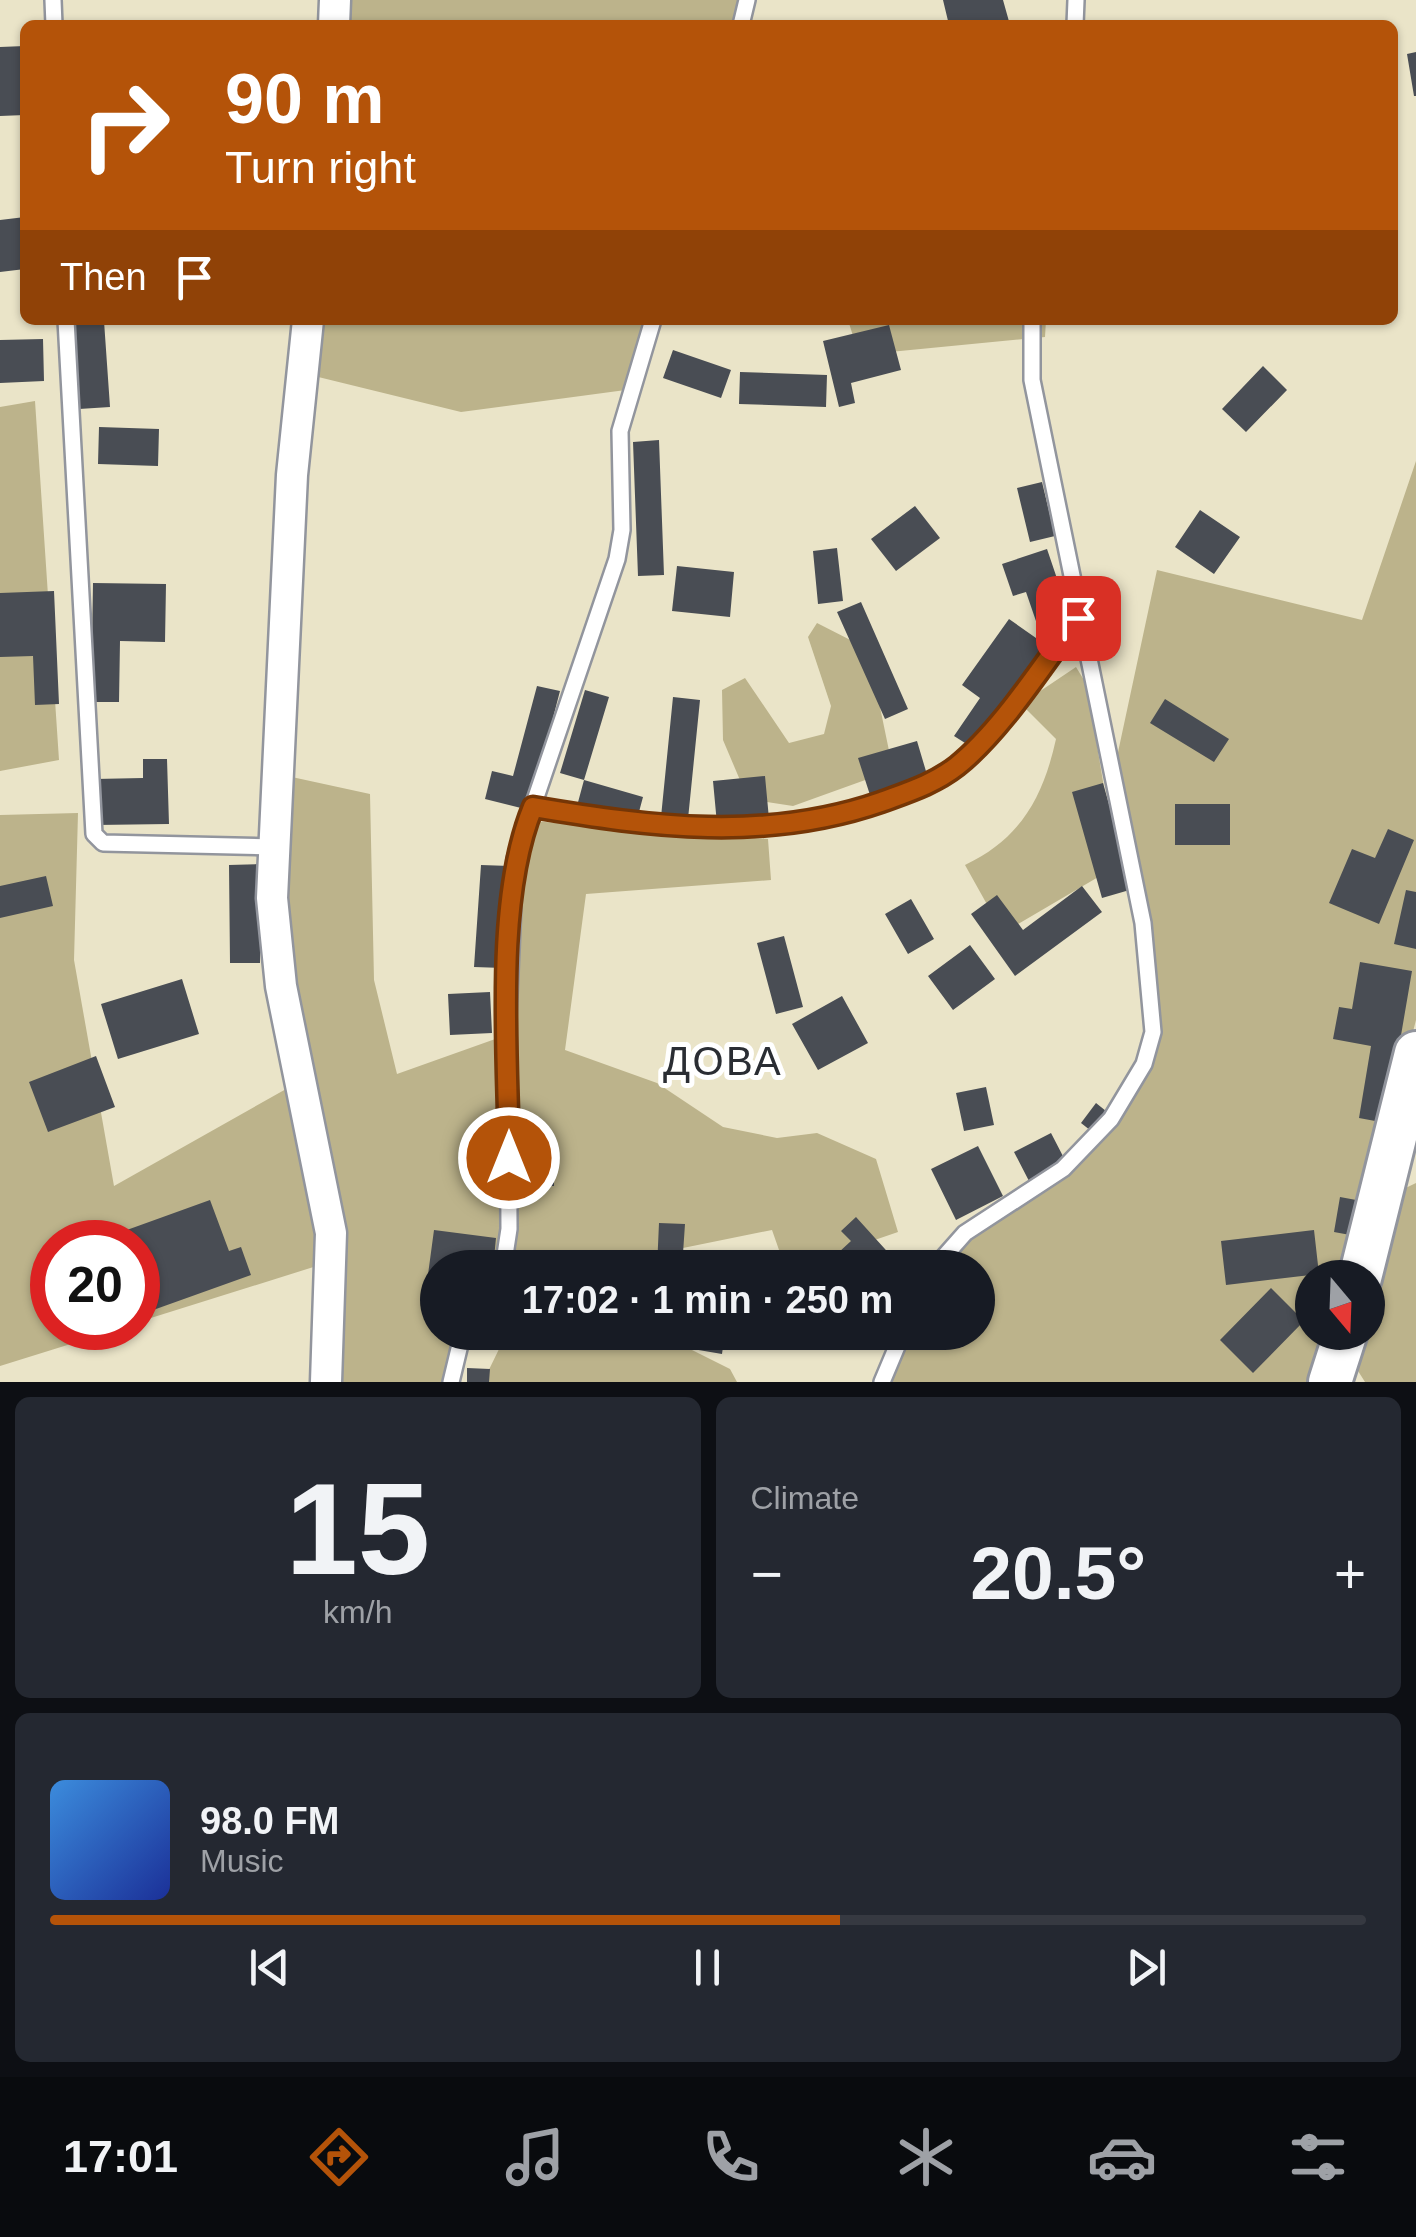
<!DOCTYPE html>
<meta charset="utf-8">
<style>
:root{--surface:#171b24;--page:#242831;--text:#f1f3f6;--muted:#9ea1a6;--line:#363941;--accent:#b45309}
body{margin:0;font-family:Arial,sans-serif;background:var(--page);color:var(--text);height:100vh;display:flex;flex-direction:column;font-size:38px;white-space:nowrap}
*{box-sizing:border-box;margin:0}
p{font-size:32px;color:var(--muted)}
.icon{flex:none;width:55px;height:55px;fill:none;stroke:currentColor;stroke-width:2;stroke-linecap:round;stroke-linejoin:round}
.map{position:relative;height:1382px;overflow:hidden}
.details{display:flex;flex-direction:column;gap:15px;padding:15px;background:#0d0f14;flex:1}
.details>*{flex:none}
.banner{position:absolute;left:20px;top:20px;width:1378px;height:305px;border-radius:15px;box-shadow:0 2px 8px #0004;background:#b45309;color:#fff;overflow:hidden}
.needle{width:65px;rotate:161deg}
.fabs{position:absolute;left:1295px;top:1260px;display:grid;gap:20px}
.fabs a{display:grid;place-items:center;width:90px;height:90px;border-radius:50%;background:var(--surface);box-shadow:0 2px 8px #0004;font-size:50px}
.speed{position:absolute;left:30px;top:1220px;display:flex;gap:20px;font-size:50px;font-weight:700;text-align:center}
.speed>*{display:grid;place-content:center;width:130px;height:130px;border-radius:50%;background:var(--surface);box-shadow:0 2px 8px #0004;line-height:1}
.speed .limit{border:15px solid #d22;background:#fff;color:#111}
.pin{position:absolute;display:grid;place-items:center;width:85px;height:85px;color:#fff;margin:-42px;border-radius:20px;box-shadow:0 5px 15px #0006}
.me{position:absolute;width:110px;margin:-55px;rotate:0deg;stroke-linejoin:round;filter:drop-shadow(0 0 8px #0008)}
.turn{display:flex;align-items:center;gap:35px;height:210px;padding:0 40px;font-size:45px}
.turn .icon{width:130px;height:130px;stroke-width:2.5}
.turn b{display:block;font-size:70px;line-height:85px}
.then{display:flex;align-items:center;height:95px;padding:0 40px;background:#0003;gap:20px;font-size:38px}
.big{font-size:75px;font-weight:700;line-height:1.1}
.details .tile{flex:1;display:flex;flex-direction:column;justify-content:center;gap:15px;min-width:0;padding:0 35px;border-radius:15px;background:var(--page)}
.details .dial{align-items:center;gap:0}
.dial b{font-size:130px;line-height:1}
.song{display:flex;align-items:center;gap:30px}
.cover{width:120px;height:120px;border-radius:15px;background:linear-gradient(135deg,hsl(210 70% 55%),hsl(230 70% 35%))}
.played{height:10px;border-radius:5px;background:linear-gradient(90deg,var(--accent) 60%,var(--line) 60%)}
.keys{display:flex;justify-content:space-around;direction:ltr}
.heat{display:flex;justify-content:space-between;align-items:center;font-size:55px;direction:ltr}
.details .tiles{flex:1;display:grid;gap:15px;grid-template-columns:1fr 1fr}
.tile:last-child{grid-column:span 2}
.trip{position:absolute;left:420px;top:1250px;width:575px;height:100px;border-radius:50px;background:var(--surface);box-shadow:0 2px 8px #0004;font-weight:700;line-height:100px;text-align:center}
.dock{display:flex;height:160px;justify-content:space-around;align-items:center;background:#090b0e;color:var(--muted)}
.dock .icon{width:70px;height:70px}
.dock .on{color:var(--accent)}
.dock b{font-size:45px;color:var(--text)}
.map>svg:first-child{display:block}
</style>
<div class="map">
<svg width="1416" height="1382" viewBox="0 0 1416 1382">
<rect width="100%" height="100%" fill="#ecf0f9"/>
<path fill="#eae4c8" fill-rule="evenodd" d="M0 0H1416V1382H0ZM25 25H1392V320H25ZM52 1242H138V1328H52ZM438 1268H978V1332H438ZM1312 1278H1368V1332H1312Z"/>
<path fill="#bcb38b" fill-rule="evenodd" d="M338 0H754L749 25H336Z
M310 320H660L633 389 461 412 302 373Z
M848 320H1046L1045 337 859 355Z
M35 401 59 760 0 771V407Z
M1416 461V1020L1368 1206 1416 1183V1382H1365L1341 1344 1321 1382H890L907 1333 978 1332V1268L936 1267 937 1264 1022 1195 1083 1158 1119 1123 1153 1064 1158 990 1150 920 1114 771 1157 570 1362 620ZM1312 1278H1368V1332H1312Z
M817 623 868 649 893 770 793 806 748 799 723 740 722 690 745 678 789 743 824 734 831 706 808 637Z
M1076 667 1087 685 1117 866 1003 933 965 865C1020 839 1043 798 1056 739L1021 704Z
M278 774 370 794 374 980 397 1074 515 1032 520 857 532 821 768 839 771 880 586 894 565 1050 657 1083 723 1127 777 1138 817 1133 876 1159 898 1232 796 1267H785L772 1230 678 1249 613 1252 603 1267 438 1268V1332L472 1333 464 1342 458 1382H338L339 1259 138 1322V1242H52V1328H122L0 1366V815L78 813 74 960 114 1186 295 1084Z
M545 1332 660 1334 730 1369 737 1382H483L500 1347Z"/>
<path fill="#494d54" d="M943 0H1003L1010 25H949Z
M25 46V115L0 116V47Z
M1416 52V96H1414L1407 54Z
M25 217V269L0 272V220Z
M104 321 110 407 79 409 73 323Z
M889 325 901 370 851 383 855 403 839 407 823 341Z
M43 339 44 381 0 383V340Z
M673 350 731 370 721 398 663 378Z
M1263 366 1287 390 1246 432 1222 409Z
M740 372 827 375 826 407 739 404Z
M99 427 159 429 158 466 98 464Z
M659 440 664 575 638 576 633 442Z
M1042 482 1055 536 1030 542 1017 488Z
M915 506 940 538 896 571 871 539Z
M1200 510 1240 537 1214 574 1175 547Z
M837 548 843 601 818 604 813 551Z
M1047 549 1069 614 1037 624 1026 592 1013 596 1002 564Z
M677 566 734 572 730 617 672 611Z
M93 583 166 584 165 642 120 641 119 702H91Z
M54 591 59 704 35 705 33 656 0 657V593Z
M861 602 908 709 885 719 837 612Z
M1009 619 1046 645 973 748 954 736 980 698 962 685Z
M537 686 560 691 529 810 485 799 492 771 513 776Z
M585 690 609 697 584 780 560 773Z
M673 697 700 700 688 819 661 817Z
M1165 699 1229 739 1214 762 1150 723Z
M917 741 928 778 870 795 858 758Z
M143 759H167L169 824 96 825 95 779 143 778Z
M765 776 769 819 717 824 713 781Z
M584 780 643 797 636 823 577 806Z
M1103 783 1133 889 1102 898 1072 792Z
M1175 804H1230V845H1175Z
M1388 829 1414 840 1379 924 1329 903 1352 849 1375 858Z
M260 864V963H230L229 865Z
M481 865 510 866 503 968 474 967Z
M46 876 53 906 0 918V886Z
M1082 886 1102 912 1015 976 971 914 997 895 1023 930Z
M1406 890 1416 892V949L1394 944Z
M911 899 934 939 908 954 885 914Z
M784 936 803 1007 776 1014 757 943Z
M970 945 995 979 953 1010 928 976Z
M1360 962 1412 971 1386 1123 1359 1118 1371 1046 1333 1039 1339 1007 1352 1009Z
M182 979 199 1034 118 1059 101 1004Z
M490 992 492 1033 450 1035 448 994Z
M842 996 868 1043 818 1070 792 1024Z
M96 1056 115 1107 48 1132 29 1082Z
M986 1087 994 1125 964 1131 956 1093Z
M1096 1103 1111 1115 1095 1134 1081 1123Z
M1051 1133 1066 1162 1029 1181 1014 1152Z
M978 1146 1003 1196 956 1220 931 1169Z
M554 1150V1186H533L532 1151Z
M1340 1197 1367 1202 1361 1237 1334 1232Z
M210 1200 229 1251 241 1247 251 1275 142 1314 138 1302V1242H116L113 1235Z
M856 1217 894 1259 884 1268H851L838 1253 851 1241 841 1231Z
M659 1223 685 1224 682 1268H657Z
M434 1230 496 1238 493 1268H438V1283L427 1282Z
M1314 1230 1319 1274 1226 1285 1221 1241Z
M592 1252 643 1264 642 1268H588Z
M693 1253 761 1258 760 1268H692Z
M1271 1288 1304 1321 1253 1373 1220 1340Z
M556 1332H597L594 1344Z
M635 1332H725L722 1354 634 1339Z
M467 1368 490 1369 489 1382H467Z"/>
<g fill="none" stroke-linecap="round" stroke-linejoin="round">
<g stroke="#92959d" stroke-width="20">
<path id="lane" d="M53 0 54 25
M741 25 747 0
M1075 25 1076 0
M66 320 94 834 103 843 274 847
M533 807C651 827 766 842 881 802 908 792 934 784 957 766 999 733 1044 662 1078 618
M503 1268 509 1229 508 1017 515 859 617 559 622 530 620 431 653 320
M934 1268 965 1233 1063 1169 1111 1119 1144 1064 1153 1032 1143 923 1032 380V320
M451 1382 463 1332
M882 1382 903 1332"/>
</g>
<g stroke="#92959d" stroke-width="35">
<path id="street" d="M334 25 335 0
M308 320 292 475 272 898 281 986 331 1233 326 1382"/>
</g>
<g stroke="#92959d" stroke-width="48">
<path id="secondary" d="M1360 1278 1416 1053
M1330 1382 1346 1332"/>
</g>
<use href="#lane" stroke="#fff" stroke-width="15"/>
<use href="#street" stroke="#fff" stroke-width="30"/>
<use href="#secondary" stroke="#fff" stroke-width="42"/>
</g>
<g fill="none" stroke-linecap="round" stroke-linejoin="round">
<g stroke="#753606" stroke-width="25">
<path id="route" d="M509 1158C508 1054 494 901 533 807 651 827 766 842 881 802 908 792 934 784 957 766 1002 730 1043 664 1078 618"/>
</g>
<use href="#route" stroke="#b45309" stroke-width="18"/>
</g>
<g text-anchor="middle" stroke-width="10" stroke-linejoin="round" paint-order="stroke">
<g font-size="40" letter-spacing="2.5" fill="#2a2d33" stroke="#fff">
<text x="723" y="1075">ДОВА</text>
</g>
</g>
</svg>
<div class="fabs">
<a><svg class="needle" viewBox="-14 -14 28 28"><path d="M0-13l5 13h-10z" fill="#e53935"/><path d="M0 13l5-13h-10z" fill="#9ea1a6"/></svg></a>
</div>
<div class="speed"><div class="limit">20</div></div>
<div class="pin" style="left:1078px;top:618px;background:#d93025"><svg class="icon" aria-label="arrive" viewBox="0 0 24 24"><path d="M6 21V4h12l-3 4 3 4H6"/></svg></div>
<svg class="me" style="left:509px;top:1158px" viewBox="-20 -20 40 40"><circle r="17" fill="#b45309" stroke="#fff" stroke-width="3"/><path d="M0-11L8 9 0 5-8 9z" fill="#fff"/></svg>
<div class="trip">17:02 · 1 min · 250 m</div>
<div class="banner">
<div class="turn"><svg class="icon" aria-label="right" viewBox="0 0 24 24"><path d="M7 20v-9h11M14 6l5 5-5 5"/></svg><div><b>90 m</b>Turn right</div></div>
<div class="then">Then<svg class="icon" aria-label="arrive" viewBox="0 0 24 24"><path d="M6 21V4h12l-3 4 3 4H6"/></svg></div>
</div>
</div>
<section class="details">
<div class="tiles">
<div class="tile dial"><b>15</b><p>km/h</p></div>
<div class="tile"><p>Climate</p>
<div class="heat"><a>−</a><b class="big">20.5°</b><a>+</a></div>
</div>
<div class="tile">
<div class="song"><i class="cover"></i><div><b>98.0 FM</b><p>Music</p></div></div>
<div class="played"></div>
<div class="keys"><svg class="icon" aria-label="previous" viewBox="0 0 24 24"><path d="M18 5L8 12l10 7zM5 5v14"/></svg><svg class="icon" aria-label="pause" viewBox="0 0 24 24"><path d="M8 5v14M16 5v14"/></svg><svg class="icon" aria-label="next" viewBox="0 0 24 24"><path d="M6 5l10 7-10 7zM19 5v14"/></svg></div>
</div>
</div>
</section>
<nav class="dock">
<b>17:01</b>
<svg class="icon on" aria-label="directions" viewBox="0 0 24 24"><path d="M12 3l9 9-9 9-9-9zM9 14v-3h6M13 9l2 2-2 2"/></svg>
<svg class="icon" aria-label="music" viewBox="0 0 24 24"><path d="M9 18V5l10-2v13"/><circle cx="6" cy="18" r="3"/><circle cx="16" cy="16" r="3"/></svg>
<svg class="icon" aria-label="phone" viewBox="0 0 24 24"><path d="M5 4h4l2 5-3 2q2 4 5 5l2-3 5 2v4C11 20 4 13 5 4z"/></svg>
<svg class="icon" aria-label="climate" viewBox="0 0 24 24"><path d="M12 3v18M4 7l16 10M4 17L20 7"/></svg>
<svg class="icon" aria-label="car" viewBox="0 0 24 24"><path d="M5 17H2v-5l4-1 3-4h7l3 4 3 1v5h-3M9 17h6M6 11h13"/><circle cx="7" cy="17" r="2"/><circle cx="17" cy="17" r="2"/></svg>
<svg class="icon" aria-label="filters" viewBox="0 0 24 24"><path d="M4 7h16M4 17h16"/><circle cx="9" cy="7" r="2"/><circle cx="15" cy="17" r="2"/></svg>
</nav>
